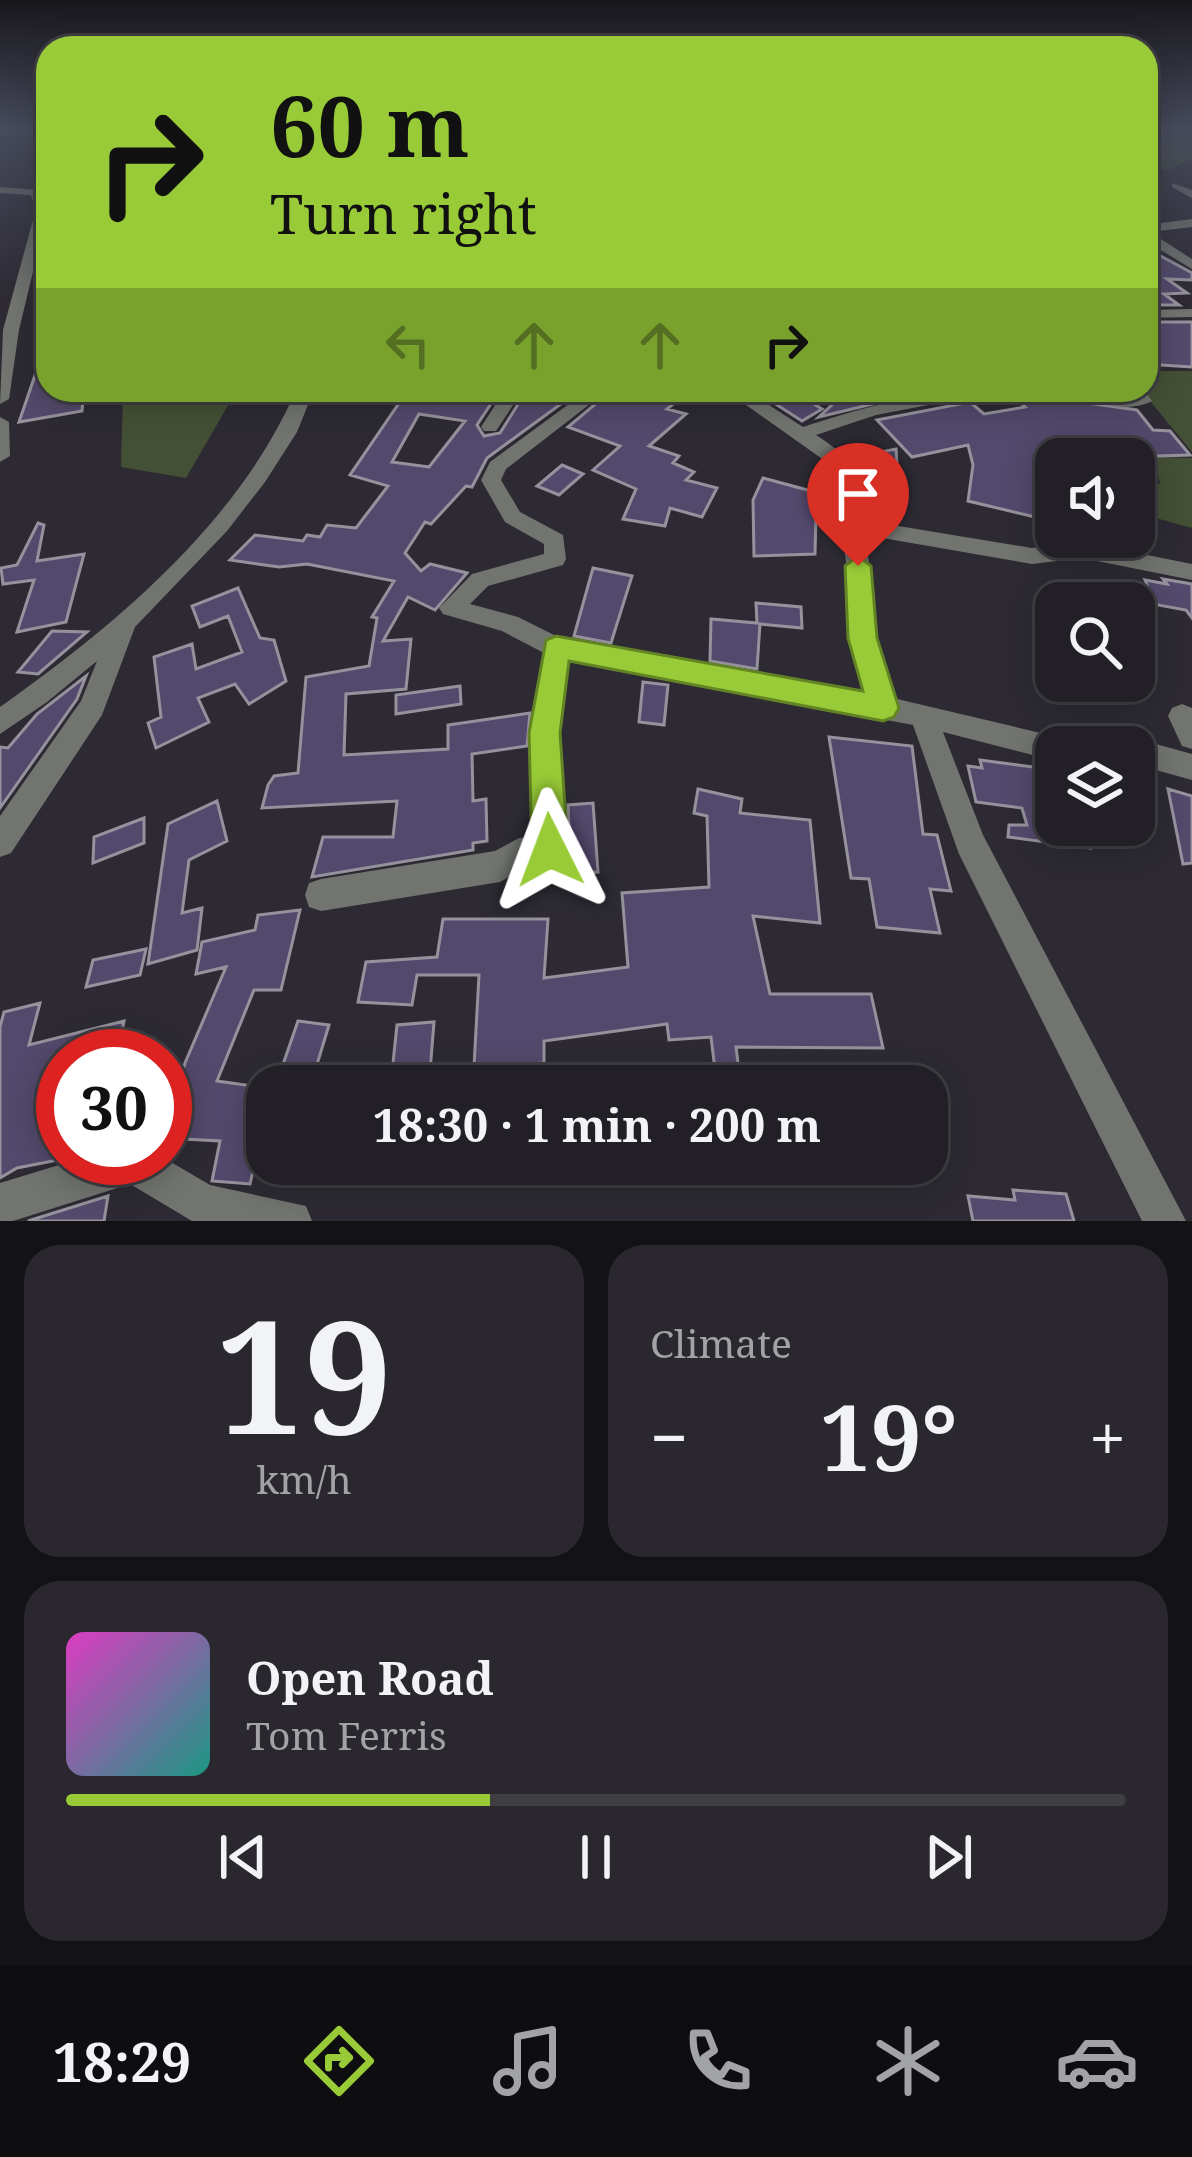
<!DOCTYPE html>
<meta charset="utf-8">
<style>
:root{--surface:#222026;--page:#2a282e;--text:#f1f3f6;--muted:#a2a3a7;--line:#3f3e43;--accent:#98cb37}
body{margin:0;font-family:"Noto Serif",serif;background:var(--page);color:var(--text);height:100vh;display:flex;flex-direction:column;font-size:45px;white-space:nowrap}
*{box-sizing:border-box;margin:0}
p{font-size:39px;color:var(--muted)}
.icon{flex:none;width:66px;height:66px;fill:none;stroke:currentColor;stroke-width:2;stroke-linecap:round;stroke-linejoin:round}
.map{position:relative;height:1221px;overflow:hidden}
.side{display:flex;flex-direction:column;gap:24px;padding:24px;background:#131215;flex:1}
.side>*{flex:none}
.top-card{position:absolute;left:36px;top:36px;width:1122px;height:366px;border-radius:36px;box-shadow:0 6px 30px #0003,0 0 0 3px var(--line);background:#98cb37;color:#111;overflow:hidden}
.buttons{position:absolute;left:1035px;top:438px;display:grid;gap:24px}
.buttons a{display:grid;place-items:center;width:120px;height:120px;border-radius:24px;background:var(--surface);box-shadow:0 6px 30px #0003,0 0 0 3px var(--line);font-size:60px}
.speed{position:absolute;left:36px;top:1029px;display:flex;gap:24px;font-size:60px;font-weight:700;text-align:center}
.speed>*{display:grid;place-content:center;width:156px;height:156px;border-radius:50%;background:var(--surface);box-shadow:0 6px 30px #0003,0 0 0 3px var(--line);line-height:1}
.speed .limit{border:18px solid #d22;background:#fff;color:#111}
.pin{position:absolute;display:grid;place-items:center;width:102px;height:102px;color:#fff;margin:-123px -51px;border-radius:50% 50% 50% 0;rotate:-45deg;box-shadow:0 0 12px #0007}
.pin .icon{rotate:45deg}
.me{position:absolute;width:132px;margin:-66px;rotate:357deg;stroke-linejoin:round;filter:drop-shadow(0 0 9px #0008)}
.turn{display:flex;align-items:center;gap:42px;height:252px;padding:0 36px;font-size:54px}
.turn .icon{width:156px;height:156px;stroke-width:2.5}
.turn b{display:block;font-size:84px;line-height:102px}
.lanes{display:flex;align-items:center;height:114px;padding:0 36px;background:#0003;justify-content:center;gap:60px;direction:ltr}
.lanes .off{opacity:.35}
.big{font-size:90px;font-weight:700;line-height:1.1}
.side .widget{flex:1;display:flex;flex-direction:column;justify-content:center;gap:18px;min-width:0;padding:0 42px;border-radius:36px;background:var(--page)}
.side .dial{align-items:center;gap:0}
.dial b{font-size:156px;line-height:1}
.song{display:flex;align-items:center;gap:36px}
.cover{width:144px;height:144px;border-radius:18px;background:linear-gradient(135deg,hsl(310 70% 55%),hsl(170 70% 35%))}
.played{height:12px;border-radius:6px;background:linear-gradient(90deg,var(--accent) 40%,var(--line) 40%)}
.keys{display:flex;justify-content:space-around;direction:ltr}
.heat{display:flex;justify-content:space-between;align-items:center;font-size:66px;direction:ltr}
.side .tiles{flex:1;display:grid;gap:24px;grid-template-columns:1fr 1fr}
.widget:last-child{grid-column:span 2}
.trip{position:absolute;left:246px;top:1065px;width:702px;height:120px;border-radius:36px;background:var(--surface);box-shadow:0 6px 30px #0003,0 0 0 3px var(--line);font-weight:700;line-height:120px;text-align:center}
.dock{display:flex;height:192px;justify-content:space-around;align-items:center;background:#0e0d0f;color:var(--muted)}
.dock .icon{width:84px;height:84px}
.dock .current{color:var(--accent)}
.dock b{font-size:54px;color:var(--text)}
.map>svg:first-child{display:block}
</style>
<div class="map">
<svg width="1192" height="1221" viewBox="0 0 1192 1221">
<rect width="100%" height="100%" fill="#2d2a33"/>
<path fill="#445035" d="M1192 128V158L1168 170 1146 165V139Z
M1146 371H1192V452L1141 390H1146Z
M123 390H237L186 478 121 467Z
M1154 457 1192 458V528L1134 512V485L1160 484Z"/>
<path fill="#53496c" stroke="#95929d" stroke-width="3" fill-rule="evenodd" d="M1146 248 1192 273V280L1167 279 1187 293 1164 294 1179 305H1146Z
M1146 322H1192V367L1146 364Z
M45 346 48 390H84L82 411 19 422Z
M408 390H500L477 425 484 436 500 433 527 390H580L487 458 472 487 466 486 431 524 425 522 405 553 421 571 430 564 467 573 435 610 408 597 383 641 411 639 406 689 346 694 344 755 448 749V725L530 713 527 746 472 754 473 801 486 799 487 841 473 843V850L312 877 323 837H393L397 801 262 808 268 785 274 776 298 773 306 677 369 666 377 618 372 617 394 581 307 564 279 567 230 560 255 535 303 541 307 535 320 537 327 525 356 528 388 486 350 475ZM419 414 465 421 429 467 392 462Z
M612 390H690L667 409 686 414 649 446 679 456 673 463 694 472 686 480 717 488 702 517 670 508 665 526 623 519 636 489 593 470 620 446 568 427Z
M754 390H791L822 409 802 421Z
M848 390H931L819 417Z
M1045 397 1137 410 1153 430 1170 431 1190 455 1056 459V522L968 501 973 465 968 445 912 457 877 420 970 402 984 414 1025 407 1018 399Z
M896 449 900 508 855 457Z
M562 465 583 474 559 495 537 486Z
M763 478 815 492 816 482 832 484 836 519 816 516 815 554 754 556 753 500Z
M38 523 44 525 37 561 84 554 66 622 17 632 34 580 3 584 1 568 17 565Z
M593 568 632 576 611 643 574 636Z
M1163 579 1192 584V618L1186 610 1104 595 1105 587 1147 585 1145 580 1167 584Z
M238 588 260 638 274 640 286 681 249 704 235 684 198 698 209 722 156 748 148 723 161 717 154 657 192 644 196 669 242 652 228 616 200 627 192 606Z
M756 603 801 607 802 628 760 624 757 669 710 661 711 619 757 623Z
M52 631 87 632 38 674 18 672Z
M86 676 77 699 0 808V747L8 748 37 714Z
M643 682 668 685 664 725 639 722Z
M460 686 461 704 396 714V695Z
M829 737 912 746 923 834 937 835 951 891 930 889 940 933 877 927 869 879 851 878Z
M980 760 1056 770V825H1082L1090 848 1008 837 1009 825H1027L1022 808 976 802 968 766 982 768Z
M698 789 742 799 740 813 810 820 820 923 753 916 770 994H871L883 1048 736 1047 741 1086H717L711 1037 669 1040 667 1024 544 1041V1063L530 1064 529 1082 473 1085 479 975H417L412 1005 358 1002 366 962 437 957 443 919H548L544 978 628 967 622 893 709 887 707 816 694 813Z
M1168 789 1192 796V863L1183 864Z
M217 801 227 841 189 860 182 913 202 908 197 950 148 964 168 824Z
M593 803 598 872 571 874 568 805Z
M144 818V843L93 863 94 837Z
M300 910 281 990H254L217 1081 267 1088V1159L256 1158 250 1184 212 1181 220 1141 165 1138 185 1063 226 967 196 974 202 942 255 930 258 915Z
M146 949 140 975 86 987 93 960Z
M40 1003 29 1045 124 1021 117 1056H63V1159L17 1168 0 1178V1027L4 1012Z
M298 1021 329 1025 312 1081 279 1076Z
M434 1022 429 1084 326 1086 331 1068 391 1071V1082L397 1025Z
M629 1164H689V1178L630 1183Z
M1013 1190 1066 1194 1074 1221H973L968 1196 1015 1200Z
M108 1196 104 1221H28Z"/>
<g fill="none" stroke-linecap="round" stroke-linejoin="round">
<path fill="#71746f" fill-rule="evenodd" d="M0 128 48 129V135L0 133Z
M1167 128H1182L1153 138 1148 135Z
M1172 183 1192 190V198L1172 187Z
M0 187 39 190 48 209 19 330 9 399 0 404 3 330 36 209 31 195 0 193Z
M1192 219V227L1150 232 1192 259V269L1146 241V225Z
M1192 309V317L1146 318V310Z
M296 390H314L297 432 265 482 227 531 135 627 102 715 11 853 0 857V816L81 701 97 661 47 702 0 734V707C116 625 239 522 296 390Z
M505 390H523L496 431H484L481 427Z
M588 390H608L506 469 501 480 520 512 563 535 566 559 563 565 488 586 470 604 518 617 562 639 865 693 850 638 851 605 835 468 725 390H746L803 427C864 407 925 390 990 390L981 395 876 415 816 435C858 462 856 473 862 520L1032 548 1082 542 1192 564V580L1082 558 1032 564 865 535 875 605 874 638 893 698 1066 739 1070 747H1056V761L943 732 983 835 1186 1221H1142L959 854 913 725 568 660 559 733 566 850 561 861 524 869 500 882 321 911 309 907 305 895 309 883 321 879 495 851 519 838 534 837 531 733 544 653 502 631 443 614 439 608 472 574 544 554V544L505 522 481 480 490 462Z
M1071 390 1130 395 1126 390H1144L1152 401C1131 413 1090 405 1071 390Z
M0 417 9 422 10 456 0 462Z
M1182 704 1192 708V749L1182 746 1168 716 1172 708Z
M1134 738 1192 754V780L1134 764V747H1122Z
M82 1158H164L210 1185 306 1206 312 1221H192L130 1184 13 1221H0V1183Z"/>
</g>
<linearGradient id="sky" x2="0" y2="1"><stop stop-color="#19171c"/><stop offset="0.43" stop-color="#464a5b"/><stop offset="1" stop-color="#464a5b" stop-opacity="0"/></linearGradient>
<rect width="1192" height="299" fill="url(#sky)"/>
<path fill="#98cb37" stroke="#638424" stroke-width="3" d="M858 556 871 566 877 638 899 708 894 717 883 721 569 661 560 733 568 850 563 863 550 868 537 863 532 850 529 733 546 640 556 636 863 691 848 638 845 566Z"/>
</svg>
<div class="buttons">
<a><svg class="icon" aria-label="sound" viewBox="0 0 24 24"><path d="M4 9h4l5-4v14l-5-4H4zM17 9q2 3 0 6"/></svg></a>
<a><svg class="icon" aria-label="search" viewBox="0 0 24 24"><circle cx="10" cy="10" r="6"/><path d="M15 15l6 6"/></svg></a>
<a><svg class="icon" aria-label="layers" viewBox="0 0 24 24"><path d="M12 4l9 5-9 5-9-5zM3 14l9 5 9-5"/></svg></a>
</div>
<div class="speed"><div class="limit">30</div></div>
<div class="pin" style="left:858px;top:566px;background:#d93025"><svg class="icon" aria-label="arrive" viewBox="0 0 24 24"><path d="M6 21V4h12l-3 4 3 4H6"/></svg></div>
<svg class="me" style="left:550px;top:850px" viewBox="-20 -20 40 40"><path d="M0-17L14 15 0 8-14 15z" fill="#98cb37" stroke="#fff" stroke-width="4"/></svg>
<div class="trip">18:30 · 1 min · 200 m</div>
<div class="top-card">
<div class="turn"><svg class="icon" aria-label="right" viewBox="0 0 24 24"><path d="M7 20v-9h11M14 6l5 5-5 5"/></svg><div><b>60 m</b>Turn right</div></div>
<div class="lanes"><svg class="icon off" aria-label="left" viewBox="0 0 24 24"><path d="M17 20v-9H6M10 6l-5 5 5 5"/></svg><svg class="icon off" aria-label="ahead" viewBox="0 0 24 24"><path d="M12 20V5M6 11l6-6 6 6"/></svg><svg class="icon off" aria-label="ahead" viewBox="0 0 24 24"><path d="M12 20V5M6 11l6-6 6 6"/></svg><svg class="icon" aria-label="right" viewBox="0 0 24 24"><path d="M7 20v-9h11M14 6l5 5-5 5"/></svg></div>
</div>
</div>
<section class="side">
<div class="tiles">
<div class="widget dial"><b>19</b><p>km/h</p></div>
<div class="widget"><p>Climate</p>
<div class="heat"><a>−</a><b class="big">19°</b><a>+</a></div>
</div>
<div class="widget">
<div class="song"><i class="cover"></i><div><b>Open Road</b><p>Tom Ferris</p></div></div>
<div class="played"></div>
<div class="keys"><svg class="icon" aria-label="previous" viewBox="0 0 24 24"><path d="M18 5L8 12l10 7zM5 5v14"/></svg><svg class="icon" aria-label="pause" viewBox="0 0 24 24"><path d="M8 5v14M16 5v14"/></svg><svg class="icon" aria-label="next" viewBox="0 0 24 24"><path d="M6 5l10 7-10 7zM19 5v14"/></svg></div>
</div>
</div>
</section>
<nav class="dock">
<b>18:29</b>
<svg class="icon current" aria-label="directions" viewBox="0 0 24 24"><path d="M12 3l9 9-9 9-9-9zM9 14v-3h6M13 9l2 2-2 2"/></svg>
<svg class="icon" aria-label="music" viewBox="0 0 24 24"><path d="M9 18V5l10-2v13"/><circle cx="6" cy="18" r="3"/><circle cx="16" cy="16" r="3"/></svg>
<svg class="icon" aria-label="phone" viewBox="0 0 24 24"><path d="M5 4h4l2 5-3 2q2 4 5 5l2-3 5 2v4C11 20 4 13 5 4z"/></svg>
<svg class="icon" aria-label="climate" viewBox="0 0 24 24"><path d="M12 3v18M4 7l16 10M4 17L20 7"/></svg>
<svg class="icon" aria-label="car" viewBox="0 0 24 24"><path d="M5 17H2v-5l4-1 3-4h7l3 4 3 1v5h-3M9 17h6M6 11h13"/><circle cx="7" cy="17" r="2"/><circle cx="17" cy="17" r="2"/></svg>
</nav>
